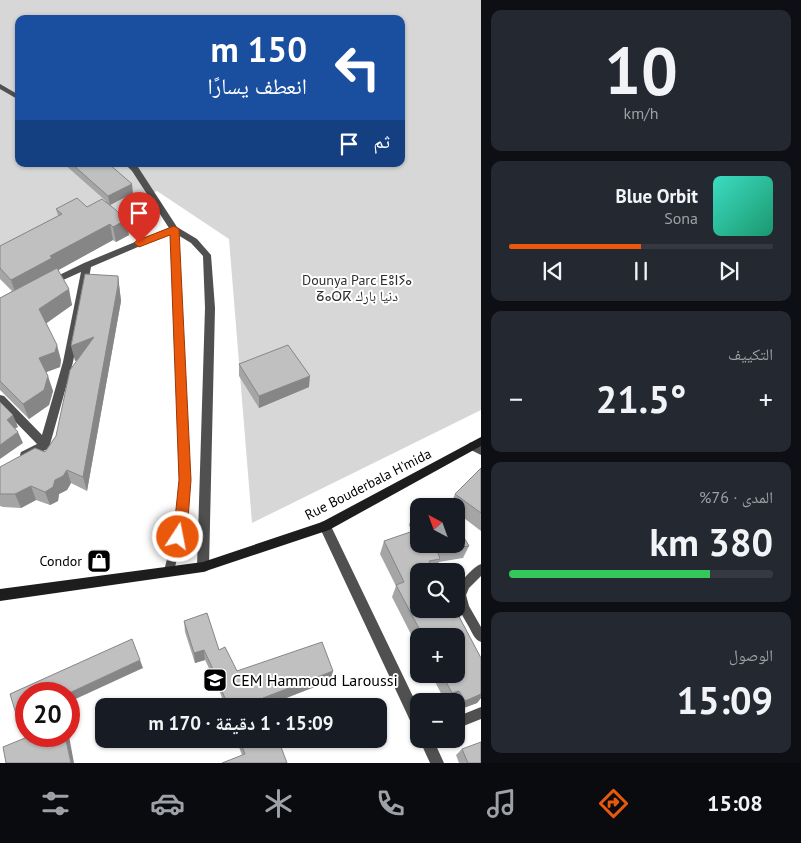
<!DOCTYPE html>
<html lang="ar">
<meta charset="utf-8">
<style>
:root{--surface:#171b24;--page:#242831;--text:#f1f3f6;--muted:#9ea1a6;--line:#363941;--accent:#ea580c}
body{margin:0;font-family:"PT Sans","Noto Naskh Arabic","Noto Sans Tifinagh",sans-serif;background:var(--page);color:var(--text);direction:rtl;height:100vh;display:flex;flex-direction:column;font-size:19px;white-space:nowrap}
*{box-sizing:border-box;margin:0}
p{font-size:16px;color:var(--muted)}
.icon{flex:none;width:28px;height:28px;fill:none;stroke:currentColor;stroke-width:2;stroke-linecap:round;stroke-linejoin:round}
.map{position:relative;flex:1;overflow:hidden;direction:ltr}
.sheet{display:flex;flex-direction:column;gap:10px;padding:10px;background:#0d0f14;width:320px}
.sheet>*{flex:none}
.hud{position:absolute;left:15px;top:15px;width:390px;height:152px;border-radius:10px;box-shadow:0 1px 4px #0004;direction:rtl;background:#1a4fa0;color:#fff;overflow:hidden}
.needle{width:32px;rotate:319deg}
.buttons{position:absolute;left:410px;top:498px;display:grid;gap:10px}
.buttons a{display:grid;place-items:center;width:55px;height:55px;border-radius:10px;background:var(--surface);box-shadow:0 1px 4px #0004;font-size:25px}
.speed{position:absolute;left:15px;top:682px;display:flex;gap:10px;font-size:25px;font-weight:700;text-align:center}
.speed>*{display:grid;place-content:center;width:65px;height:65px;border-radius:50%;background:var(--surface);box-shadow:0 1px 4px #0004;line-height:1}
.speed .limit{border:8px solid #d22;background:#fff;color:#111}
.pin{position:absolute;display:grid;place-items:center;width:42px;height:42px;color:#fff;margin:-51px -21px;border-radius:50% 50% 50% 0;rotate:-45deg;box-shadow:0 0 5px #0007}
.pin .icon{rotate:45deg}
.me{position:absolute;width:55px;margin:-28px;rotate:11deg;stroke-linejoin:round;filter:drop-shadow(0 0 4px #0008)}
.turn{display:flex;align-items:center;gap:18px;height:105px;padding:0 15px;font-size:22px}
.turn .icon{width:65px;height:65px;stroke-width:2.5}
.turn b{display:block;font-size:35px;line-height:42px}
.then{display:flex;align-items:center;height:48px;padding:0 15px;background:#0003;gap:10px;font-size:19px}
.big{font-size:38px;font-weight:700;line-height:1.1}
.sheet .widget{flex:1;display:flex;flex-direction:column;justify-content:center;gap:8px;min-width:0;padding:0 18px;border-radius:10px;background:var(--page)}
.sheet .dial{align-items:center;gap:0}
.dial b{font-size:65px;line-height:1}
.song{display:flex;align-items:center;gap:15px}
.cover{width:60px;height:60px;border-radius:8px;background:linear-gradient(135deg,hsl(170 70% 55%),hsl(160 70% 35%))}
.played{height:5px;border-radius:2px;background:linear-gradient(90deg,var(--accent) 50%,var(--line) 50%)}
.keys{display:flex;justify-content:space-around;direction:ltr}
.heat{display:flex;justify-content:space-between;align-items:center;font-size:28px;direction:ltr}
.charge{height:8px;border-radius:4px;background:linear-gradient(90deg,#34c759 76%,var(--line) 0)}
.trip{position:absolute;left:95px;top:698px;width:292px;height:50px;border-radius:10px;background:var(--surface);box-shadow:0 1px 4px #0004;font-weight:700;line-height:50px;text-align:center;direction:rtl}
.dock{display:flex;height:80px;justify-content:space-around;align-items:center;background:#090b0e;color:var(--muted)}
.dock .icon{width:35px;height:35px}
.dock .selected{color:var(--accent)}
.dock b{font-size:22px;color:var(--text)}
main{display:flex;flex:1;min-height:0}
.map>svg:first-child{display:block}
</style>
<main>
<section class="sheet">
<div class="widget dial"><b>10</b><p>km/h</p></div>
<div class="widget">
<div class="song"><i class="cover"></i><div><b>Blue Orbit</b><p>Sona</p></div></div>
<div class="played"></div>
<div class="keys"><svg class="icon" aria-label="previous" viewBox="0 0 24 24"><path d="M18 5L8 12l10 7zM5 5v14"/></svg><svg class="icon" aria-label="pause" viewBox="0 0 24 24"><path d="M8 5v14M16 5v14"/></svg><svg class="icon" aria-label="next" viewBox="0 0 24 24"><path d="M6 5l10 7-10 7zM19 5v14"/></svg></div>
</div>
<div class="widget"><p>التكييف</p>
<div class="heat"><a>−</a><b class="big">21.5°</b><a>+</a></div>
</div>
<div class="widget"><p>المدى · 76%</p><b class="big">380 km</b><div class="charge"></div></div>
<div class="widget"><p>الوصول</p><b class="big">15:09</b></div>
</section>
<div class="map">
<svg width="481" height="763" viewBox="0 0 481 763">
<rect width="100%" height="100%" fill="#fff"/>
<path fill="#d7d7d7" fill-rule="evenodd" d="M0 0H481V410L252 523 229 239 157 191 0 266ZM19 19H401V164H19Z"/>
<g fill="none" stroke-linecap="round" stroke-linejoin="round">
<path fill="#505050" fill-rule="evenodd" d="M171 227H174L178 229 190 479 187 519 174 571 173 574 169 576 165 574 164 571 177 519 180 479 170 229Z
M481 564V576L469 588 466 595 469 606 481 627V642C475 640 472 633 469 627 457 607 449 592 468 574 472 570 476 566 481 564Z
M481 707V719L456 729V717Z"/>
<path fill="#505050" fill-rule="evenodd" d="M0 84 19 95V100L0 89Z
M125 164H134L138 167 177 227 197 239 211 255 215 308 209 567 207 571 203 572 199 571 197 567 205 308 203 256 191 243 173 232 91 267 73 362 49 448C41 452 30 461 21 458L20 455 21 452 37 444 0 406V395L4 396 42 435 63 362 81 272 52 285 47 282 49 280 84 263 169 228 132 171Z
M473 442 481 445V455L469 449 468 446 469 443Z
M325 521 329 522 419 709V731L414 729 319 526 321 522Z
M419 739H433L444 763H430Z"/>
<path fill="#1d1d1d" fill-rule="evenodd" d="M481 437V446L329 530 203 572 0 601V589L203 562 322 522Z"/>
</g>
<path fill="#a5a5a5" d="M64 164H109L133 193 110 205 129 235 116 242 113 240 58 270 72 305 46 323 61 360 60 367 46 372 53 391 49 405 29 419 0 390V298L12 291 0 279V246L58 216 56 209 87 207 106 201Z
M118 276 121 301 87 491 71 483 67 490 59 494 58 501 50 505 36 500 21 508 3 507 0 506V467L45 452 56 436 78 360 75 361Z
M239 364 309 387 259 408 239 376Z
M481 468V531L456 512V506H450L455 494Z
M419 510V544L469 546 463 558 439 562 435 571 481 658V698L477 703 458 710 456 707V701H453L452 700 445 701 431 674H456V636H419V650L392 597 396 586 380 554 384 541 412 532 409 525 413 512Z
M184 621 219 650 237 671H333L330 681 266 706H225L218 687 205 660 195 663 185 632Z
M236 739H278L242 755Z
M462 749 481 763H459L456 755Z"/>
<path fill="#868686" d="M132 184 133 193 110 205 108 196Z
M127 219 129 235 116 242 113 227Z
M110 224 113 240 55 272 16 295 11 280 50 256Z
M118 276 121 301 87 491 83 477Z
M69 289 72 305 44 325 39 309Z
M94 337 97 352 75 361 71 346Z
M57 345 61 360 60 367 44 373 39 358Z
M48 376 53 391 49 405 29 419 23 404Z
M310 376 309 387 259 408V396Z
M13 415 18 427 11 431 7 420Z
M18 432 23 443 0 459V445Z
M67 470 71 483 67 490 59 494 58 501 50 505 45 492 55 480Z
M31 486 36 500 21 508 15 494Z
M204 650 205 660 195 663 194 653Z
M140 660 143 668 69 702V694H67Z
M333 671 330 681 265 706 263 698Z
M459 691 452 700 447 701 452 693Z
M481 694V698L477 703 458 710 465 701Z
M26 713V722L22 724 17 717Z
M65 736H69L74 763H71Z"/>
<path fill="#c0c0c0" stroke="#868686" d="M72 164H109L132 184 108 196Z
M77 198 87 207 102 199 127 219 113 227 110 224 50 256 52 258 11 280 0 268V246L62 214 56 209Z
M57 268 69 289 39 309 57 345 55 352 39 358 48 376 44 390 23 404 0 381V298Z
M85 274 118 276V285L83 477 67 470 63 476 55 480 53 487 45 492 31 486 15 494H0V467L35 448 45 452 56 436 70 370 94 337 71 346Z
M288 345 310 376 259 396 239 364Z
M0 402 13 415 7 420 18 432 0 445Z
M481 468V513L455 494Z
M443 501 446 506H428Z
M419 510V522L413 512Z
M456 524 469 546 437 550 440 559 429 561 435 571H419V609H455L481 658V694L465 701 459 691 452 693 442 674H456V636H423L396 585 404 582 384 541 419 529V544H456Z
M207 613 219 650 225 647 237 671 322 642 333 671 263 698 266 706H228L217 678 204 650 194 653 184 621Z
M132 639 140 660 67 694H26V713L17 717 10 694Z
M30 736H65L71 763H6L3 747Z
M239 739H278L287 763H222L245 754Z
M481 742V763H468L462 749Z"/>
<path fill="#ea580c" stroke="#983908" d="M174 226 179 229 191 480 188 519 182 541 178 543 173 541 171 537 175 519 179 480 170 235 139 247 134 243 136 241Z"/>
<defs>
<g id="shop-square" transform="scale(1.25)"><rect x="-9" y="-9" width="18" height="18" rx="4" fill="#000" stroke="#fff"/><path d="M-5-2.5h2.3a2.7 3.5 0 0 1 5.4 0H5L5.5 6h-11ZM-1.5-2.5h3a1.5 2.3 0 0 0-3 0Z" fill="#fff"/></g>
<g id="school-square" transform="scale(1.25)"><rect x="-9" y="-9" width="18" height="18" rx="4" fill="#000" stroke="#fff"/><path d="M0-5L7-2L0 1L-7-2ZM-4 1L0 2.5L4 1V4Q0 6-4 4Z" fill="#fff"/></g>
</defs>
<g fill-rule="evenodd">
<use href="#shop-square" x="99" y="561"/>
<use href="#school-square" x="215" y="680"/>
</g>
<g text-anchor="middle" stroke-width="4" stroke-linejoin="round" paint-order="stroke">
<g font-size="14" fill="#2e2e2e" stroke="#fff">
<text x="357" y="285">Dounya Parc ⴹⵓⵏⵢⴰ<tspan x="357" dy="16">ⵒⴰⵔⴽ دنيا بارك</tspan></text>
</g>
<g font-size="14" fill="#000" stroke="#fff">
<text transform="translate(368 484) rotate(-27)" y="5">Rue Bouderbala H'mida</text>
</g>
<g font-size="14" fill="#000" stroke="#fff" text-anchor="end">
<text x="82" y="566">Condor</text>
</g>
<g font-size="16" fill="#000" stroke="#fff" text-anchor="start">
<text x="232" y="686">CEM Hammoud Laroussi</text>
</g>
</g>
</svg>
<div class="buttons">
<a><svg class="needle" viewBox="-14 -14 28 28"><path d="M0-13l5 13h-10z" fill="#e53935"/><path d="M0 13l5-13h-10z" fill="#9ea1a6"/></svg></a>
<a><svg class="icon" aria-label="search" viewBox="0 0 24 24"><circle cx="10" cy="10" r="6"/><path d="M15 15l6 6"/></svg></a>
<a>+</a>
<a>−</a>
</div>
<div class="speed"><div class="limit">20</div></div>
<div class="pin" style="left:139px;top:243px;background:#d93025"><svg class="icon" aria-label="arrive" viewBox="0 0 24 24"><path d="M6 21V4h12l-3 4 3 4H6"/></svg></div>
<svg class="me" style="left:178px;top:537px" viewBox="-20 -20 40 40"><circle r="17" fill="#ea580c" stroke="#fff" stroke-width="3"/><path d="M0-11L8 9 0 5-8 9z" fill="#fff"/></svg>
<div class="trip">15:09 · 1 دقيقة · 170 m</div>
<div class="hud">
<div class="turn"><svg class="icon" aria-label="left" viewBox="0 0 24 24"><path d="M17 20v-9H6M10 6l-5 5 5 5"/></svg><div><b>150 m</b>انعطف يسارًا</div></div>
<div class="then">ثم<svg class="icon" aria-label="arrive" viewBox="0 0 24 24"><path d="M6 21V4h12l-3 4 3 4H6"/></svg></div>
</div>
</div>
</main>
<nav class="dock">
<b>15:08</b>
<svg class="icon selected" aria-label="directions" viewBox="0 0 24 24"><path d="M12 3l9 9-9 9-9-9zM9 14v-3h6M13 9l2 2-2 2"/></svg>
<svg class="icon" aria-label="music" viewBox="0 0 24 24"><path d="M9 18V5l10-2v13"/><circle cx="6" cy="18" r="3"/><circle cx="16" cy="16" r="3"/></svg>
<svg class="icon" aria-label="phone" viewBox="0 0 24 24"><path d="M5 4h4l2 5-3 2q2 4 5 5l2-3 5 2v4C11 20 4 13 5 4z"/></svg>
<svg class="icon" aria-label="climate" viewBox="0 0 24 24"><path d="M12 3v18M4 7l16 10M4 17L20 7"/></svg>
<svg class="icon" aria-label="car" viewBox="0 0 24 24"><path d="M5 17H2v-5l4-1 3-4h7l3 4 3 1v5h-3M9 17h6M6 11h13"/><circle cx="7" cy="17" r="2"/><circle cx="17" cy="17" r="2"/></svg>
<svg class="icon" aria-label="filters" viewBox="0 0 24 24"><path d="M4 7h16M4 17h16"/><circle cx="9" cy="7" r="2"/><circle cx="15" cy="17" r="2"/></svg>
</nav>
